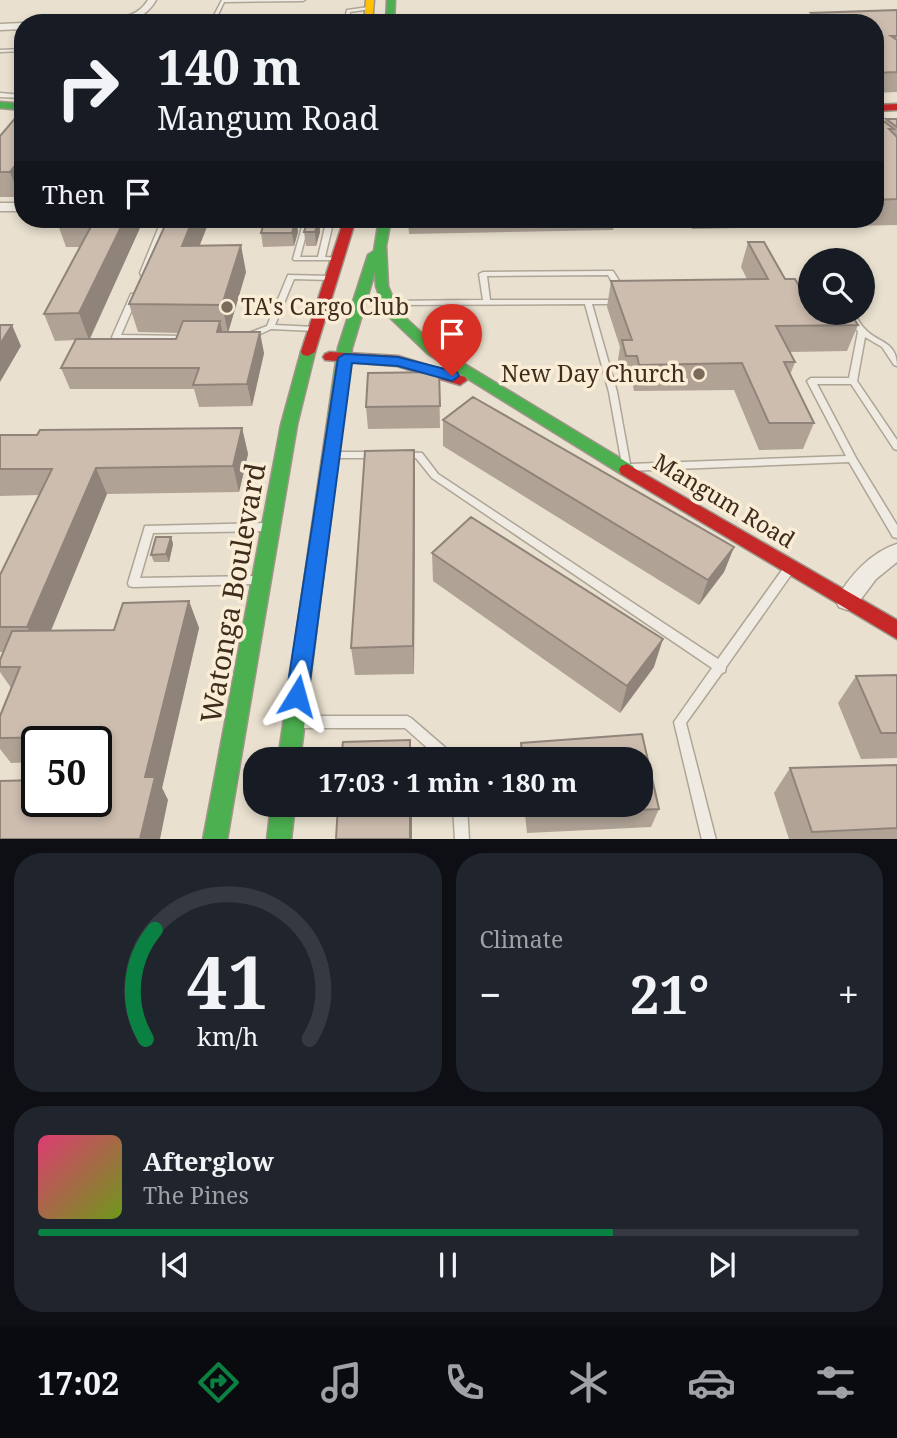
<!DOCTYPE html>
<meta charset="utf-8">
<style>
:root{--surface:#171b24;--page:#20242c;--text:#f1f3f6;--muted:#9ea1a6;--line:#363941;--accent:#0b8043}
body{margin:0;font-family:"Noto Serif",serif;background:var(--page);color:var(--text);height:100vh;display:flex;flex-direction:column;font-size:26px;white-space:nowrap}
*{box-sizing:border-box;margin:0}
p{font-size:23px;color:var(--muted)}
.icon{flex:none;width:38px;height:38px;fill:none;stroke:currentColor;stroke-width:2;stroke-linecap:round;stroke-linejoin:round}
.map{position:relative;height:839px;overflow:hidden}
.details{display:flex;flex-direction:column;gap:14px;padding:14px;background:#0d0f14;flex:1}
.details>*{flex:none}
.hud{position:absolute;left:14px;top:14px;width:870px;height:214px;border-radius:28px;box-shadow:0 4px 10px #0003;background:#171b24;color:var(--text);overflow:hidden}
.tools{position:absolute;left:798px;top:248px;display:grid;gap:14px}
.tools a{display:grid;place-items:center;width:77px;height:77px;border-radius:50%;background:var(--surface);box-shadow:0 4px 10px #0003;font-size:35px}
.speed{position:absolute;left:21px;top:726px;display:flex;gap:14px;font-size:35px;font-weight:700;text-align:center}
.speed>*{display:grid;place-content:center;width:91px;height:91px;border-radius:50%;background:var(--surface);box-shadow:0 4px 10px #0003;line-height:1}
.speed .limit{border:4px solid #111;border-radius:10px;background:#fff;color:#111}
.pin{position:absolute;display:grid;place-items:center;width:60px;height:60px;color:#fff;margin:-72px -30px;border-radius:50% 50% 50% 0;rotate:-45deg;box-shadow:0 0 7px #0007}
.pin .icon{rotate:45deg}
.me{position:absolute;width:77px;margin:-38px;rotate:8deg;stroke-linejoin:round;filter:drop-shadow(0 0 5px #0008)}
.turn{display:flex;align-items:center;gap:24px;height:147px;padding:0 28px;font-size:32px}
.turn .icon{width:91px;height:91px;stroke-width:2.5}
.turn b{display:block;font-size:49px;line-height:60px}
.then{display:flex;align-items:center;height:66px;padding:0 28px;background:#0003;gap:14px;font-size:26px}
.big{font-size:52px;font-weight:700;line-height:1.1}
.details .widget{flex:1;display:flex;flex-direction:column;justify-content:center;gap:10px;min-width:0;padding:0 24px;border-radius:28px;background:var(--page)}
.details .dial{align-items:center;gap:0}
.dial svg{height:182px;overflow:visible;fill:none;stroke:var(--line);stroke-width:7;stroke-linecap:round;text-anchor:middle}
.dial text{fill:var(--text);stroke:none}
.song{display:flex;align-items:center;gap:21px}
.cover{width:84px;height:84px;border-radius:10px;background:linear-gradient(135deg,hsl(340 70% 55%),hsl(80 70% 35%))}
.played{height:7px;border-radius:4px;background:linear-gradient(90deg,var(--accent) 70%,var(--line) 70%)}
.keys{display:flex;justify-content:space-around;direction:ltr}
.heat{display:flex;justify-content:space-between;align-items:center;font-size:38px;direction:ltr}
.details .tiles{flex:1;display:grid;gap:14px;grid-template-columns:1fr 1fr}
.widget:last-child{grid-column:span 2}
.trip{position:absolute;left:243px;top:747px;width:410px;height:70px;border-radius:28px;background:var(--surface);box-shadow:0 4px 10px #0003;font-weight:700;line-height:70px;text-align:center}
.tabs{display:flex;height:112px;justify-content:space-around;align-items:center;background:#090b0e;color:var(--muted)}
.tabs .icon{width:49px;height:49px}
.tabs .active{color:var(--accent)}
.tabs b{font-size:32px;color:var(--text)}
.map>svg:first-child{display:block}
</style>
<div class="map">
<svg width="897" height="840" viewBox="0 0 897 840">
<rect width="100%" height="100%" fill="#e9e0cf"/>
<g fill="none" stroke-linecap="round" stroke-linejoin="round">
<g stroke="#aea597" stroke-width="3">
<path id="lane" d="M222 0H305L303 1 224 2 214 23H210Z
M369 7 370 9 350 12 348 23H344L347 10Z
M23 49V51L0 52V50Z
M0 93 23 95V98L0 97Z
M162 219H168L148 273 144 275H141L140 273Z
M349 219 351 220V222L333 223 325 257 340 258V260H294L293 259 304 220ZM309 223H326L318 257H300Z
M610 271H613L625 290 624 292H618L608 275 487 276 490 300H620L621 302 617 304H592L617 392 630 464 846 456 807 381 811 378H849L858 332 846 313H854C857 318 860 324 864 328 876 343 897 340 897 366L894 365 882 347 865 337 857 381 897 440V450L894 449 851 384H817L856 458 897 525V538L893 537 849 462 626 471 623 470 609 392 585 304 387 305 383 303 387 301 483 300 479 274 483 272Z
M288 275 331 276 335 278 331 280 294 279 275 325 315 327 319 329 315 331 271 329 252 338H246L245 336 246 334 267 326Z
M131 294H134L138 296 121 335 186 336 190 338 189 340 113 339 112 337Z
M333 452H375L378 453 380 455 378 457 375 458H333L330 457 328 455 330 453Z
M403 452 422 453 438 474 718 659 785 566 789 565 793 566 794 569 793 572 726 667 725 672 722 673 686 723 716 840H702L674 722 712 668 432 478 416 458 400 457 398 455 400 453Z
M266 523 270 524 271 527 270 530 266 531 153 533 140 578 257 576 261 577 262 580 261 583 257 584 133 587 129 586 128 583 145 526Z
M302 716H407L411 718 455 756 457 760H441L405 728H302L298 726 296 722 298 718Z
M453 805H467L469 840H455Z"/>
</g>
<g stroke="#aea597" stroke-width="3">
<path id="street" d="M148 0H156C140 28 111 23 83 23 105 13 132 26 148 0Z
M23 23V29L0 30V24Z
M0 203H23V211H0Z
M897 544V562L876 579 855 607 847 610 839 607 836 601C848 577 871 552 897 544Z"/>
</g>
<g stroke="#9e9488" stroke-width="3">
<path id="fast" d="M387 0H395L394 23H386Z
M0 102 23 104V110L0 108Z
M379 219H391L386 246 388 286 398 311 438 348 633 466 635 470 633 474H621L428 354 385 313 376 286 375 272 352 348 300 760H278L338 348 368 255 374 251Z
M308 348 315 352 297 425 227 840H203L281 425 301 352Z
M271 805H295L291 840H267Z"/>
</g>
<g stroke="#9e9488" stroke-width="3">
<path id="slow" d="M366 0H374L372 23H364Z"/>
</g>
<g stroke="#9e9488" stroke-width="3">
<path id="jam" d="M897 104V110L875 111V105Z
M344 219H356L315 352 308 356 303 355 301 352Z
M330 352 398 356 465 377 467 380 460 385 397 366 325 360 323 357 325 354Z
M627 464 897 620V639L621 474 619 470 621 466Z"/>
</g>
<use href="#lane" fill="#f0ebe2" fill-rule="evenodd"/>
<use href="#street" fill="#f0ebe2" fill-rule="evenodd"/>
<use href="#fast" fill="#4caf50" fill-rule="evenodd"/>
<use href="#slow" fill="#ffc107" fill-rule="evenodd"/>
<use href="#jam" fill="#c62828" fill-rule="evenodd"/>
</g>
<path fill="#b0a396" d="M897 10V92L875 93V23H809L811 13Z
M875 113 884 122 886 119H897V225L692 229 686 219H875Z
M0 136 20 197H0Z
M59 219H144L90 339H176L179 333 138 332 129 304 210 219 199 246 246 272 228 332 264 353 252 406 199 407 194 389H70L61 368 75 340 55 341 44 314 81 247H66L57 222Z
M296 219 298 232 294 246 263 247 261 233Z
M319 219 320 232 316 246H306L304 232Z
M408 219H615L613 230 409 234Z
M748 242 785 279 805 296 858 325 847 351 790 352 795 362 790 375 814 423 803 449 759 450 734 390 634 391 632 382 621 383 617 366 620 347 607 307 611 281 747 279 741 267Z
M439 372 440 428 368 429 366 407Z
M443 420 734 547 724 572 699 605 443 446Z
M242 428 248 454 239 492 107 494 51 631 114 630 189 601 199 628 162 788 168 800 96 802V742H37V762L11 763 0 749V716L11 688 0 672V660L3 652H0V575L39 495 0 496V435H37Z
M414 450 415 479 414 674 355 675 351 648Z
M171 537 173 544 169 562H154L151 555Z
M432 553 654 667 620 713 433 581Z
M897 675V758L861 759 838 703 856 676Z
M642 734 659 809 651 827 527 833 524 805H640V760H519L521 743Z
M897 765V839H789L774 793 790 768Z"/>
<path fill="#90847a" d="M23 156V193L20 197 10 172Z
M125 219H144L89 340 79 313Z
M193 219H210L189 273 182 246Z
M296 219 298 232 294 246 292 233Z
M319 219 320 232 316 246 315 232Z
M241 245 246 272 228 333 222 305Z
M220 321 225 342 217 332Z
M12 325 21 346 0 382V344Z
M260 332 264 353 252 406 247 384Z
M242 428 248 454 239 492 233 466Z
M414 450 415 479 414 674 413 646Z
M96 468 107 494 42 652 27 627Z
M171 537 173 544 169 562 166 554Z
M734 547 724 572 699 605 708 580Z
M189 601 199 628 162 788 168 800 160 839H140L145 777Z
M663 639 654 667 620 713 627 686Z
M410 805H412V839H410Z"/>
<path fill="#cdbdaf" stroke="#90847a" stroke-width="2" d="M897 10V36H891L897 40V72L875 73V23H822L811 13Z
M526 15 528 23H428L427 17Z
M23 109V156L10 172H0V136Z
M875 113H881L882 120 894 129H889L897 137V199L875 200Z
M886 119H897V127Z
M59 219H125L79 313 44 314 94 221 57 222Z
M168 219H193L182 246 241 245 222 305 129 304Z
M265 219H296L292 233H261Z
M308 219H319L315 232H304Z
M748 242H764L785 279H795L805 296 810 295V313H850L858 325 776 326 795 362H784L814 423H769L742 363 639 365 637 356H626L622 340H632L611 281 768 279Z
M183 321H220L217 332H260L247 384 193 385 199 368H61L76 339H176Z
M0 325H12L0 344Z
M439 372 440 406 366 407 368 373Z
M473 397 734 547 708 580 443 420Z
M242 428 233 466 96 468 27 627H0V575L52 469H0V435H37L40 430Z
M414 450 413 646 351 648 365 451Z
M471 517 663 639 627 686 432 553Z
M156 537H171L166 554 151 555Z
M189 601 145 777H155L140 839H0V781L37 780V802H96V742H78L80 737 0 738V716L20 667H0V660L12 631 114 630 123 603Z
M897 675V733H881L856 676Z
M642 734 659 809 530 815 529 805H640V760H523L521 743Z
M410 740V760H341L343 742Z
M897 765V828L812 832 790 768Z
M338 805H410V839H336Z"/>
<path fill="#1a73e8" stroke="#114b97" stroke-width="2" d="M345 354 398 357 457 372 459 376 452 381 398 366 352 363 308 696 305 703 297 706 289 703 286 696 338 358Z"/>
<g fill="#7a6b5b" stroke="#faedd5" stroke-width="2.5">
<circle cx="227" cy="307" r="7"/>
<circle cx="699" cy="374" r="7"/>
</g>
<g text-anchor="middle" stroke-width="7" stroke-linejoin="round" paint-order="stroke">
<g font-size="23" fill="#3f2c1d" stroke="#faedd5" text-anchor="start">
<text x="241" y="315">TA's Cargo Club</text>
<text x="685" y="382" text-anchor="end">New Day Church</text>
</g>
<g font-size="23" fill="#3f2c1d" stroke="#faedd5">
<text transform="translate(724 501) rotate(31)" y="8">Mangum Road</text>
</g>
<g font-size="28" fill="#3f2c1d" stroke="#faedd5">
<text transform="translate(233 593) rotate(-80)" y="10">Watonga Boulevard</text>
</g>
</g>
</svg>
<div class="tools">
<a><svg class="icon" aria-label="search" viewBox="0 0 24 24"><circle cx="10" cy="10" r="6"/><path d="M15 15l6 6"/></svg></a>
</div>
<div class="speed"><div class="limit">50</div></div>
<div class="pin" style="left:452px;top:376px;background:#d93025"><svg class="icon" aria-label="arrive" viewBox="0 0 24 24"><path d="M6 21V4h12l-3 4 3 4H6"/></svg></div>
<svg class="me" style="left:297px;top:696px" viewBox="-20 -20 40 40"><path d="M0-17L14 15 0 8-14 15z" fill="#1a73e8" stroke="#fff" stroke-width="4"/></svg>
<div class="trip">17:03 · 1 min · 180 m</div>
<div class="hud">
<div class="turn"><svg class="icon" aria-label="right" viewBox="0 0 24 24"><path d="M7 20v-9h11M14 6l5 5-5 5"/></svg><div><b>140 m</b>Mangum Road</div></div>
<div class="then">Then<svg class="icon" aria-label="arrive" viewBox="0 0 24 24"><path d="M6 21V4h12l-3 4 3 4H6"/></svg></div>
</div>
</div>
<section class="details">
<div class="tiles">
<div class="widget dial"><svg viewBox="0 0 100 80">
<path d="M14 69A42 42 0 1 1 86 69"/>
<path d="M14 69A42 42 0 0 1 18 21" stroke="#0b8043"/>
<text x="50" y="56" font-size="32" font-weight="700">41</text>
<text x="50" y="72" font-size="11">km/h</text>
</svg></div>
<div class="widget"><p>Climate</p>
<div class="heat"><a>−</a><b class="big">21°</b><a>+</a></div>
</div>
<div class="widget">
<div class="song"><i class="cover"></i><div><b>Afterglow</b><p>The Pines</p></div></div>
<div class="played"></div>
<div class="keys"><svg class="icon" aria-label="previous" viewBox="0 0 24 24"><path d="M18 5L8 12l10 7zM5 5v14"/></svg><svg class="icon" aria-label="pause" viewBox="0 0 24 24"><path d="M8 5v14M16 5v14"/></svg><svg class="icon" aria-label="next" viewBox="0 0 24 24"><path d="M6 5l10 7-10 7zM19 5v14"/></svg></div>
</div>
</div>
</section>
<nav class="tabs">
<b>17:02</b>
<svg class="icon active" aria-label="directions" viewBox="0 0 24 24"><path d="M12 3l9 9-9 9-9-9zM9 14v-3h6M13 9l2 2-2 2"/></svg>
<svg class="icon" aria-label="music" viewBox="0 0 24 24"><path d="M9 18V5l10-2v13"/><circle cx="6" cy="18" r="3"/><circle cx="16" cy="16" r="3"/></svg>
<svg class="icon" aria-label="phone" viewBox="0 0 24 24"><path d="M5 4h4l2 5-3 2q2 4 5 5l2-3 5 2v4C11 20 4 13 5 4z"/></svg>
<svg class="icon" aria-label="climate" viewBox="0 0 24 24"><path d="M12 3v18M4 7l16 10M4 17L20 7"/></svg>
<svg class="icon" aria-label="car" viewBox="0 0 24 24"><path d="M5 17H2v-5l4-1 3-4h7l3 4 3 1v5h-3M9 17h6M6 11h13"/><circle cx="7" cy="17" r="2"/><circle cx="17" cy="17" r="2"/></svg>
<svg class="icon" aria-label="filters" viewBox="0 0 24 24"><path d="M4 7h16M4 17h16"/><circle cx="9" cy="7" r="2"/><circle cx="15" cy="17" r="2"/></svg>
</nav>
